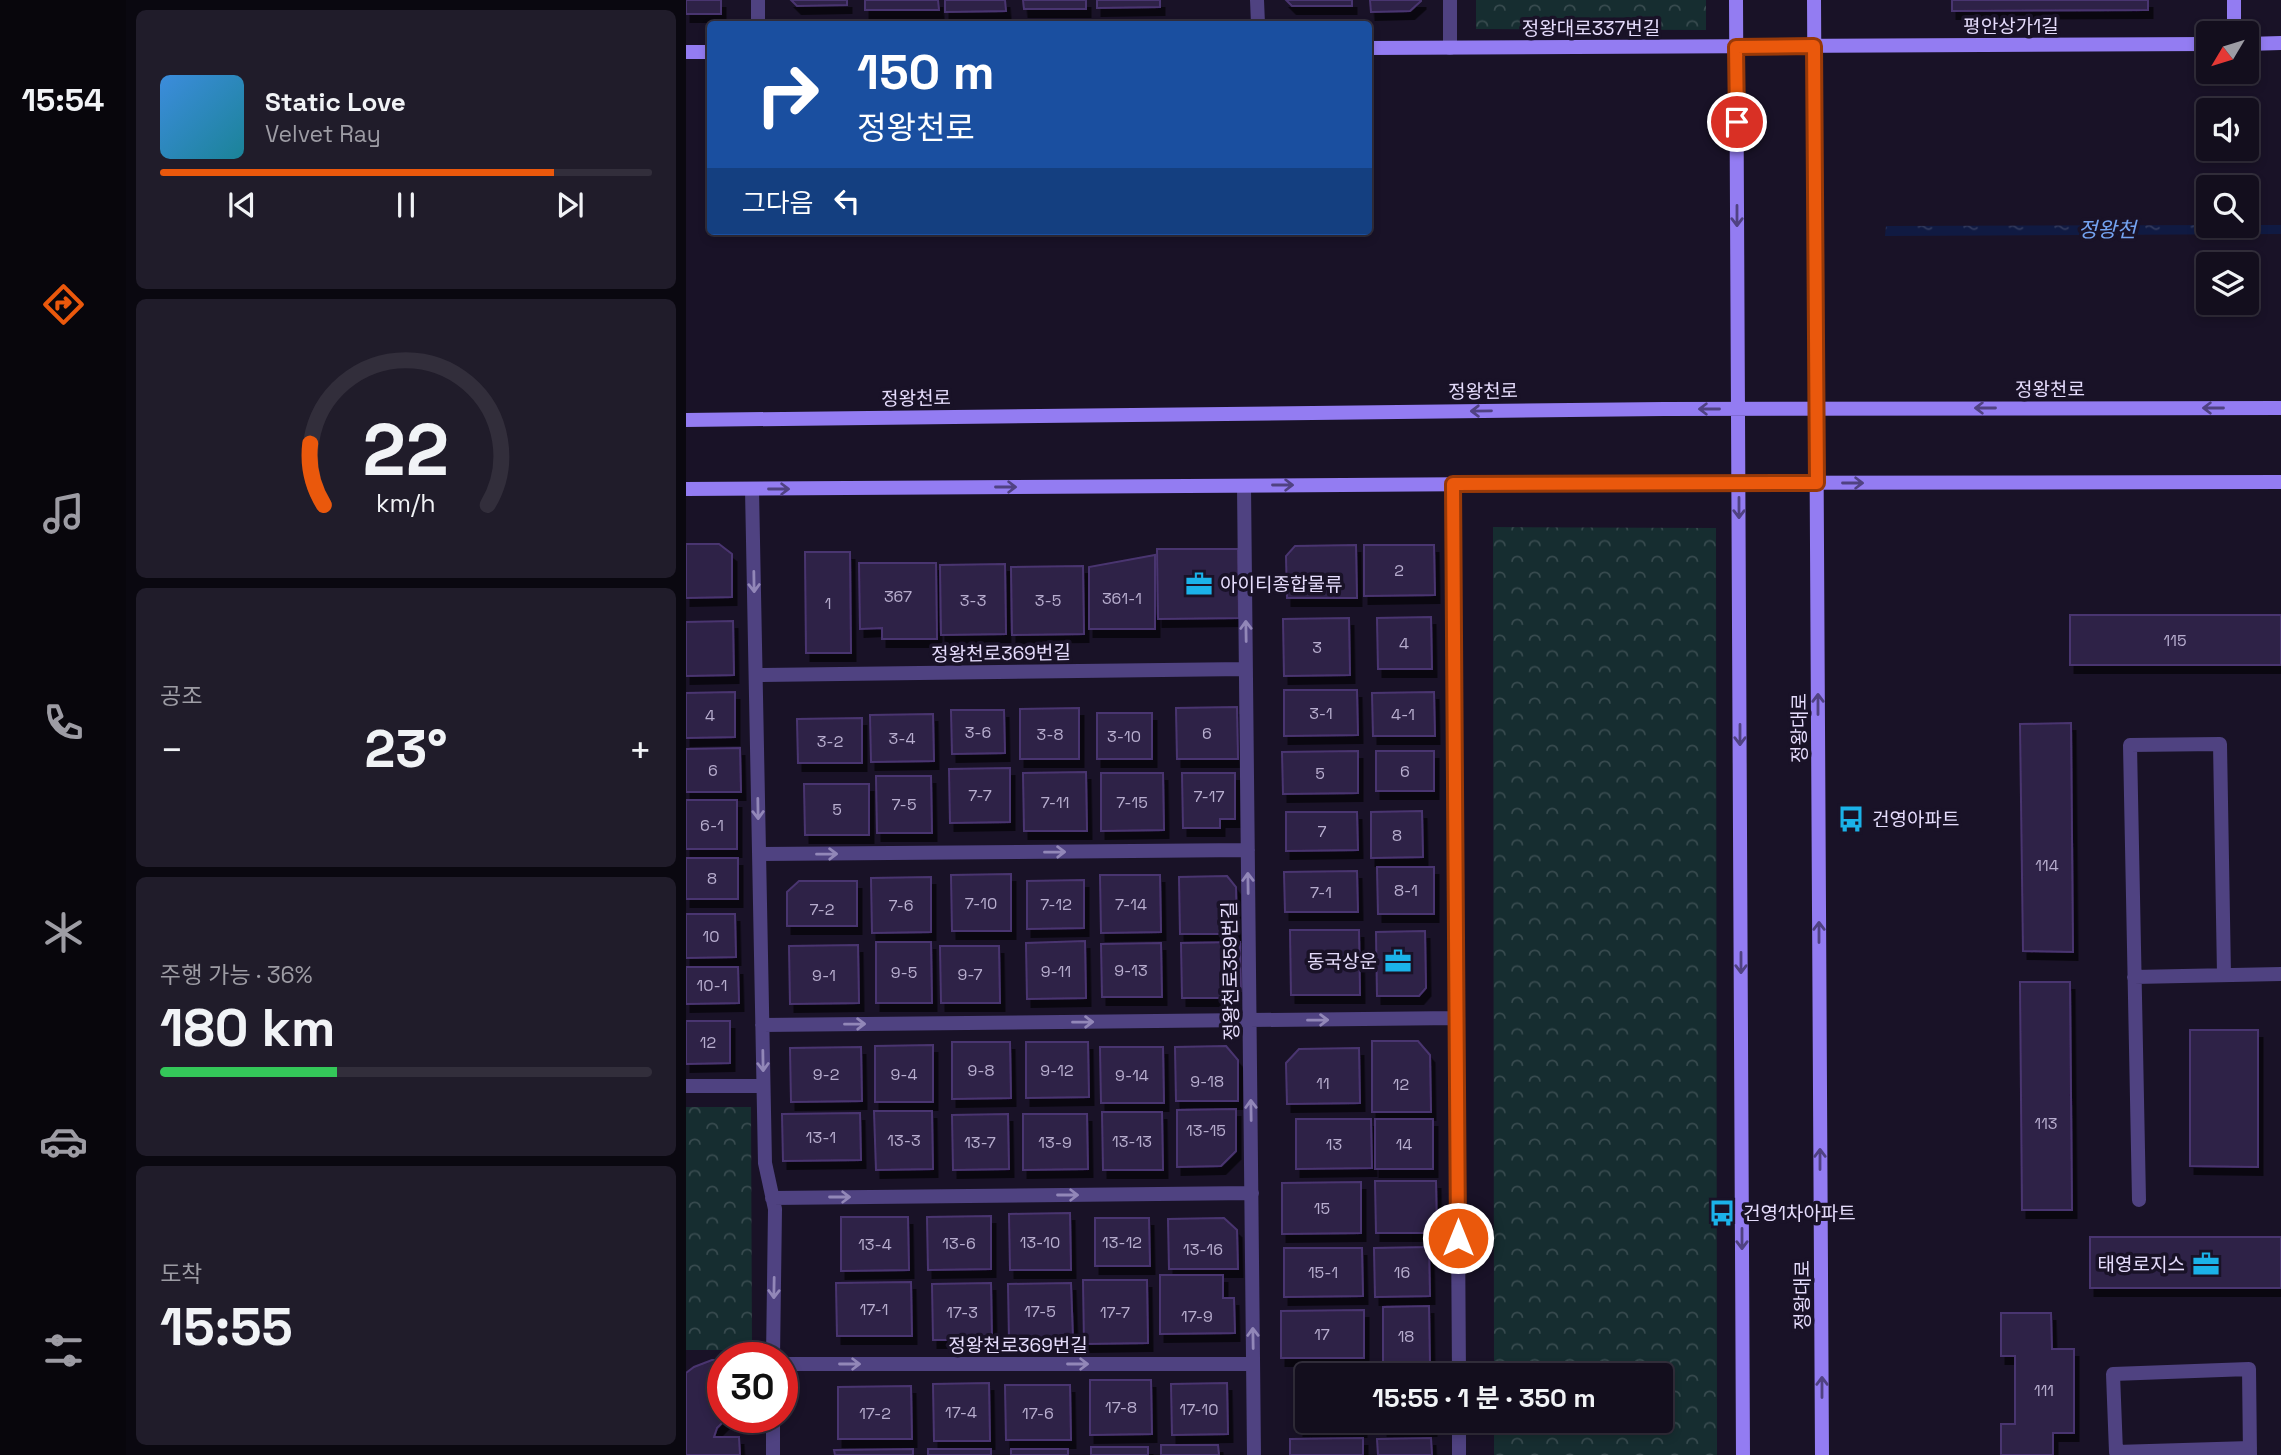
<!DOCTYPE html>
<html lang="ko">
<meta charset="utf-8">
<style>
:root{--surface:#130e1d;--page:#201c2a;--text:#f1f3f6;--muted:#9d9ca4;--line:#322e3b;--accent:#ea580c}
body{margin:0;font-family:"Space Grotesk","Noto Sans KR",sans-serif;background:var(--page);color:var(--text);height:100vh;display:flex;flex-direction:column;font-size:26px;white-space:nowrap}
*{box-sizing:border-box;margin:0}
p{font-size:23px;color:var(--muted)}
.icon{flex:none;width:38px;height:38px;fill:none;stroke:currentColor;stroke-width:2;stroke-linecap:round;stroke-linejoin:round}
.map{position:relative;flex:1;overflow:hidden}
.details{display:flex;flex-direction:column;gap:10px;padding:10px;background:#0a0810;width:560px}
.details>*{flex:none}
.top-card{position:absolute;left:21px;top:21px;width:665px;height:214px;border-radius:7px;box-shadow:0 4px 10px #0003,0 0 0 2px var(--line);background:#1a4fa0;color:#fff;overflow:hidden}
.needle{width:46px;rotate:232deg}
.controls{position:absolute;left:1510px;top:21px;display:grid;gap:14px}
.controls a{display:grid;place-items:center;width:63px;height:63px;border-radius:7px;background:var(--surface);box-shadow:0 4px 10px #0003,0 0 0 2px var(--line);font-size:35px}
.speed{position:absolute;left:21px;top:1342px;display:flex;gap:14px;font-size:35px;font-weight:700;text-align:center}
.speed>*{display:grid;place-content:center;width:91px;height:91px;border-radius:50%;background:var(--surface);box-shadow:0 4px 10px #0003,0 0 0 2px var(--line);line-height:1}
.speed .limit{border:10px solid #d22;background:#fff;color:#111}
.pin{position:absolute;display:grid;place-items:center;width:60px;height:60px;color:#fff;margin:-30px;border:4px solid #fff;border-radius:50%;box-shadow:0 2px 7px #0007}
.me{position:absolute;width:77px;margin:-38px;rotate:0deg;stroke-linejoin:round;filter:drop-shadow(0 0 5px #0008)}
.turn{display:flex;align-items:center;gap:24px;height:147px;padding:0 35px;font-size:32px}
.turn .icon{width:91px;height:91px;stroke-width:2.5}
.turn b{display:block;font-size:49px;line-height:60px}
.then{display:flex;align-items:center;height:66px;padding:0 35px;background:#0003;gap:14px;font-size:26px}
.big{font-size:52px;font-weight:700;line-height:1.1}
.details .tile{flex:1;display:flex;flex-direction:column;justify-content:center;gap:10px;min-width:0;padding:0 24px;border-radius:10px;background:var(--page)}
.details .dial{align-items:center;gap:0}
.dial svg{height:182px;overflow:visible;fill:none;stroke:var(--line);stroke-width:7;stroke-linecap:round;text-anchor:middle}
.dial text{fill:var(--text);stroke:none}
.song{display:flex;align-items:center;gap:21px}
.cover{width:84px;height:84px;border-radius:10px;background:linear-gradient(135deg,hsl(210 70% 55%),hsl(190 70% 35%))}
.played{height:7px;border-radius:4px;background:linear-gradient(90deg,var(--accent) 80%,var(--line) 80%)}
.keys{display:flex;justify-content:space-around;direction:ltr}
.heat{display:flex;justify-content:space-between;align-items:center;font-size:38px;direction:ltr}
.charge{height:10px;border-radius:5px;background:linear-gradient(90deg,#34c759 36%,var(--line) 0)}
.trip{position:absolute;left:609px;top:1363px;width:378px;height:70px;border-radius:7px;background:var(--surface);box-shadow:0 4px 10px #0003,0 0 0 2px var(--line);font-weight:700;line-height:70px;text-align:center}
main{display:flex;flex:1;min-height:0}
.tabs{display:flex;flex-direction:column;width:126px;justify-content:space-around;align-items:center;background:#08060c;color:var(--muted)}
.tabs .icon{width:49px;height:49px}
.tabs .on{color:var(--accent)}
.tabs b{font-size:32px;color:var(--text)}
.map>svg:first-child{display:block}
</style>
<main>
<nav class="tabs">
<b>15:54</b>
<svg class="icon on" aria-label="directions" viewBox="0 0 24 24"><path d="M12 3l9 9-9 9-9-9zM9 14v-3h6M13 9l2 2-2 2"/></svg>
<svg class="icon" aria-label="music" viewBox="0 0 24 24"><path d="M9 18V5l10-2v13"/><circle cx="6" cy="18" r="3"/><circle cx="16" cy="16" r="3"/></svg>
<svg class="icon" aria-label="phone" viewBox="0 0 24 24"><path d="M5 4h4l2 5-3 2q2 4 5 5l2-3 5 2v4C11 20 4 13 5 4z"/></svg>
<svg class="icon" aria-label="climate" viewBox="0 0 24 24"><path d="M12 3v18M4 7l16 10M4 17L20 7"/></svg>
<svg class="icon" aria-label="car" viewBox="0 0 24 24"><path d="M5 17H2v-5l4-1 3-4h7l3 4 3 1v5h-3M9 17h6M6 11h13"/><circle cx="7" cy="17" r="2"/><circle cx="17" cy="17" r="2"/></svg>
<svg class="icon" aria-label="filters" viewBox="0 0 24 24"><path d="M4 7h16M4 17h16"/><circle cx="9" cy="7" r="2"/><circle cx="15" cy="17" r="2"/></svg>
</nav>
<section class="details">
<div class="tile">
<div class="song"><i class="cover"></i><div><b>Static Love</b><p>Velvet Ray</p></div></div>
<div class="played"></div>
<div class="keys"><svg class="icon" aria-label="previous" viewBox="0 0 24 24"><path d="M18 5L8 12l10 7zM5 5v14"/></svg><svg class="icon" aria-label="pause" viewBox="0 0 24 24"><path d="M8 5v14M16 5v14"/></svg><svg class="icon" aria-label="next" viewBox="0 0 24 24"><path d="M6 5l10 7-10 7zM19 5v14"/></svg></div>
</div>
<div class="tile dial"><svg viewBox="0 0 100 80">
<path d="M14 69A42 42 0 1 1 86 69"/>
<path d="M14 69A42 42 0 0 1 8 42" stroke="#ea580c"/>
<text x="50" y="56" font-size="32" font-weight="700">22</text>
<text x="50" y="72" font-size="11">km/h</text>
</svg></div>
<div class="tile"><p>공조</p>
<div class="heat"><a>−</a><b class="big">23°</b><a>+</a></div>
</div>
<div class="tile"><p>주행 가능 · 36%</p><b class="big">180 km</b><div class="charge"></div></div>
<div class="tile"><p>도착</p><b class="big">15:55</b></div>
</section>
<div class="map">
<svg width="1595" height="1455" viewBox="0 0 1595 1455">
<defs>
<pattern id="forest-crowns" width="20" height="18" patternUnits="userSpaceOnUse" patternTransform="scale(1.75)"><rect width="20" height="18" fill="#162d30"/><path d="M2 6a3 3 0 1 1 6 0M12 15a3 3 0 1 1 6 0" fill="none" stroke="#384b4f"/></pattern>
<pattern id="water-ripples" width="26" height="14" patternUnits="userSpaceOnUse" patternTransform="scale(1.75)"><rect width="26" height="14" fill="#101a42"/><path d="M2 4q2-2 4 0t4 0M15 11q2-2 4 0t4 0" fill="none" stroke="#333b5e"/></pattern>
<filter id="shadow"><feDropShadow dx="4.5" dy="8" stdDeviation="0" flood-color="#0009"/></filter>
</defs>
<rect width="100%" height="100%" fill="#191227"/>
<path fill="url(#forest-crowns)" d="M790 0H1020V30L790 29Z
M807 527 1030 528 1031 1455H808V1421H975V1376L808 1375Z
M0 1107H65L66 1350H0Z"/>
<path fill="url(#water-ripples)" d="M1561 225H1595V234L1199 236 1200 226Z"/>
<path fill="#2e2046" stroke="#4a3570" stroke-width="2" filter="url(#shadow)" d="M0 0H35V14H0Z
M105 0H161V5L111 6Z
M179 0H252L253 10H179Z
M259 0H319L320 11 259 12Z
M337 0H400V9H338Z
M411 0H474V7L411 8Z
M600 0H666V6H606Z
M684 0H735V1L724 11 685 12Z
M1266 0H1462V10L1266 11Z
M0 544H33L46 554V597L0 598Z
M670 545 671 598H601L600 556 609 546Z
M678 545H748L749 595 678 596Z
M471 549H552L553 618 472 619Z
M119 552H164L165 653H120Z
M469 555V629H403V567Z
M173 563H250L251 639H196V628L174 629Z
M319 564 320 634 255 635 254 565Z
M397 566 398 634 326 635 325 567Z
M1384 615H1595V665H1384Z
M745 617 746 669H692L691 618Z
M663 618 664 675 598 676 597 619Z
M47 621 48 675 0 676V622Z
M598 690H671L672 735 598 736Z
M49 692V737L0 738V693Z
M748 692 749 736H687L686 693Z
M551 707 552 759H491L490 708Z
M393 708V759H334V709Z
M265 710H318L319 753 266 754Z
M411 713H466V759H411Z
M247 714 248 761 185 762 184 715Z
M176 718V763H112L111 719Z
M1385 723 1387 952 1337 951 1334 724Z
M54 748 55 792H0V749Z
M672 751V793L597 794 596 752Z
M690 751H748V791H690Z
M324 768V822L264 823 263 769Z
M400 772 401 831H338L337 773Z
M415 773H477L478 830 415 831Z
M496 773H549V819H534V828H497Z
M190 776H245L246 833H191Z
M118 784H183V835H119Z
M0 800H51V849H0Z
M736 811 737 857 685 858V812Z
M600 812H671L672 850 600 851Z
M0 858H52V899H0Z
M691 867H748V914H692Z
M671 871 672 912H599L598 872Z
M325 874V931H266L265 875Z
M414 875H474L475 932 415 933Z
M541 876 550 887 551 934H494L493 877Z
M245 877V932L186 933 185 878Z
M398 880V928L341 929V881Z
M113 881H171V926H101V892Z
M0 914H49L50 957 0 958Z
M604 930H673L674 995H605Z
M739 931 740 988 733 996H691L690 932Z
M399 941 400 998 341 999 340 943Z
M190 942H245L246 1003H190Z
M554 942 555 991 536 990 537 998H496L495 943Z
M475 943 476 997H416L415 944Z
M172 945 173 1003 104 1004 103 946Z
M254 946H313L314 1003H255Z
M0 967H52L53 1003 0 1004Z
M1334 982H1384L1386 1210H1336Z
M0 1021H44V1063L0 1064Z
M1504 1030H1572V1167L1504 1166Z
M686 1041H732L744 1055 745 1112H686Z
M266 1042H324L325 1098 266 1099Z
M340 1042H402L403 1097 340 1098Z
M247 1045V1102H189V1046Z
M540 1046 552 1060V1101H490L489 1047Z
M175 1047 176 1101 105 1102 104 1048Z
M414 1047H477L478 1103H415Z
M673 1048 674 1103 601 1104 600 1063 613 1049Z
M550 1109V1151L535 1166 491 1167V1110Z
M188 1111H246L247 1169 190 1170Z
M416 1112H476L477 1170H417Z
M174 1113 175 1160 97 1161 96 1114Z
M322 1114 323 1169 267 1170 266 1115Z
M337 1114H401L402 1169 337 1170Z
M610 1119H685L686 1168 610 1169Z
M689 1119H747V1169H689Z
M689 1181H750L751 1233H690Z
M675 1182V1233L596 1234V1183Z
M384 1213 385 1270H324L323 1214Z
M305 1216V1269L242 1270 241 1217Z
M155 1217H222L223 1270 155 1271Z
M409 1218H463L464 1266H409Z
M538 1218 551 1230 552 1269H483L482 1219Z
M1404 1237H1595V1288H1404Z
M743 1247 744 1296 689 1297 688 1248Z
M598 1248H676L677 1296 598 1297Z
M474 1275H537V1298H548L549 1333 474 1334Z
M397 1280H461L462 1343 398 1344Z
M225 1282 226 1336H151L150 1283Z
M305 1283 306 1340H247L246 1284Z
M385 1283 387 1339 323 1340 322 1284Z
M743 1306 744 1366H697V1307Z
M678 1310V1358H595V1311Z
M1315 1313H1365L1366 1349H1388V1433H1367V1455H1315V1424H1329V1356H1315Z
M26 1360H37V1418H41L31 1428 28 1437H53L54 1455H0V1373L8 1367Z
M745 1367V1376H696V1368Z
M612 1378H621V1421H676V1429H613Z
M404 1380H465L466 1434 404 1435Z
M303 1383 304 1441H248L247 1384Z
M541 1383 542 1434 486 1435 485 1384Z
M319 1385H384L385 1440H320Z
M225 1386 226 1439H152V1387Z
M697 1421H746V1428L697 1429Z
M677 1438V1455H604V1439Z
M745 1438 746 1455H692L691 1439Z
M475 1445H532L533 1455H475Z
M405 1447H462V1455H405Z
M227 1449V1455H149L148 1450Z
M242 1449H305V1455H242Z
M325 1449H382V1455H325Z"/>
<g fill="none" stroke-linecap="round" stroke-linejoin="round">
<path stroke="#4f4281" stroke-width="14" d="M1448 977 1595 974
M1453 1200 1444 745 1534 744 1538 975
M1564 1448 1430 1452 1427 1374 1563 1369 1564 1455"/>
<path stroke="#4f4281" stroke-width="14" d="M72 0V24
M571 0 572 24
M764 0V48
M767 484 773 1376
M558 486 568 1455
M66 489 79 1163 89 1209 87 1358
M70 675 560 669
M73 854 562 850
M76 1025 771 1018
M0 1086H77
M86 1198 566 1193
M96 1364H567
M87 1418V1455
M773 1421V1455"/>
<path stroke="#937cf2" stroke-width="14" d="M1050 0 1057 1455
M1128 0 1136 1455
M1548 0V33
M1561 44 1595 43
M682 48 1522 44
M0 52H24
M0 420 978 409 1595 408
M0 489 978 483 1595 482"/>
</g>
<defs><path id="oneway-shaft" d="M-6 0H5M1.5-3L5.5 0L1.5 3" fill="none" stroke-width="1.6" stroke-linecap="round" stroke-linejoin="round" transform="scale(1.75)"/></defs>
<g stroke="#504282">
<use href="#oneway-shaft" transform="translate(1051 216) rotate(90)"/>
<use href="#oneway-shaft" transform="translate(1299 408) rotate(180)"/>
<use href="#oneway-shaft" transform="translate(1527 408) rotate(180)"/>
<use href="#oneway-shaft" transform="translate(1023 409) rotate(-180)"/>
<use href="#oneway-shaft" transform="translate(795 411) rotate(179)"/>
<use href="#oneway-shaft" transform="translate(1167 483)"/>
<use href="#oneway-shaft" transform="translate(597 485)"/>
<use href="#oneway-shaft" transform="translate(320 487)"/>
<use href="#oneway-shaft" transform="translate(93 489)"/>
<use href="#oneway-shaft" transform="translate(1053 508) rotate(90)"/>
<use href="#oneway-shaft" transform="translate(1132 704) rotate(-90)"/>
<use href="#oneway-shaft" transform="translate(1054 735) rotate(90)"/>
<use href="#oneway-shaft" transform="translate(1133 932) rotate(-90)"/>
<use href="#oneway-shaft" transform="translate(1055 963) rotate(90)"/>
<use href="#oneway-shaft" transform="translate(1134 1159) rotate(-90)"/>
<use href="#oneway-shaft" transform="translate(1056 1239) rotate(90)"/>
<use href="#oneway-shaft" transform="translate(1136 1387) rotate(-90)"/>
</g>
<g stroke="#9287b8">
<use href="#oneway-shaft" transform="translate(68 582) rotate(89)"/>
<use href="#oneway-shaft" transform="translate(560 631) rotate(-91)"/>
<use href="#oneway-shaft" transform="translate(72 809) rotate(89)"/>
<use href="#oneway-shaft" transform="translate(369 852) rotate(-1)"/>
<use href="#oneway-shaft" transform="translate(141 854) rotate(-1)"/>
<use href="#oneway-shaft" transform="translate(562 883) rotate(-91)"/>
<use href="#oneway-shaft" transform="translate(632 1020) rotate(-1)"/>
<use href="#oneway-shaft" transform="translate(397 1022) rotate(-1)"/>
<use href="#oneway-shaft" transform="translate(169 1024) rotate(-1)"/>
<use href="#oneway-shaft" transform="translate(77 1061) rotate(89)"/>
<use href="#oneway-shaft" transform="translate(565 1110) rotate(-91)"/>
<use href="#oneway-shaft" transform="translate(382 1195)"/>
<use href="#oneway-shaft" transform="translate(154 1197)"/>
<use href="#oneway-shaft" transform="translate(88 1288) rotate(91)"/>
<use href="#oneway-shaft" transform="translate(567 1338) rotate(-91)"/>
<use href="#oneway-shaft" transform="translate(164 1364)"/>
<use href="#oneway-shaft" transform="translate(392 1364)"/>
</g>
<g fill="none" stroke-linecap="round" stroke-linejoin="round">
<g stroke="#983908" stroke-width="18">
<path id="route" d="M772 1238 767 484 1131 483 1128 46 1050 47 1051 122"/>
</g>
<use href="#route" stroke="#ea580c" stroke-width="12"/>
</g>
<defs>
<g id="office-bare" transform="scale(2.1)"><path d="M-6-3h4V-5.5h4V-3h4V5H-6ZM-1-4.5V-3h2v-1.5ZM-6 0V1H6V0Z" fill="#1bb2e9" stroke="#191227" stroke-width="2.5" paint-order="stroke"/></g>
<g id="bus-bare" transform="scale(2.1)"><path d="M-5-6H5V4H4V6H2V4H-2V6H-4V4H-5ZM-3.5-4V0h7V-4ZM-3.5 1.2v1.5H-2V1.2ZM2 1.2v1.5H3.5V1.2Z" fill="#1bb2e9" stroke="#191227" stroke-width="2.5" paint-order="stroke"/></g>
</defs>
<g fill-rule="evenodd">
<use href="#office-bare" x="513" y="584"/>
<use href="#bus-bare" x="1165" y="819"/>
<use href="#office-bare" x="712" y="961"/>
<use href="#bus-bare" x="1036" y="1213"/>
<use href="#office-bare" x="1520" y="1264"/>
</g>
<g text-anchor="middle" stroke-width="7" stroke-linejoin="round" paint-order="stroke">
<g font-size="16" fill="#b7adce">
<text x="713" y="576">2</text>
<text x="212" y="602">367</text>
<text x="436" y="604">361-1</text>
<text x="287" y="606">3-3</text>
<text x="362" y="606">3-5</text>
<text x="142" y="609">1</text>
<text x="1489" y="646">115</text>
<text x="718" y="649">4</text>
<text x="631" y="653">3</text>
<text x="635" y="719">3-1</text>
<text x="717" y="720">4-1</text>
<text x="24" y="721">4</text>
<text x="292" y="738">3-6</text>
<text x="521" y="739">6</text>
<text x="364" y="740">3-8</text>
<text x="438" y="742">3-10</text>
<text x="216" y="744">3-4</text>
<text x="144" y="747">3-2</text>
<text x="27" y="776">6</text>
<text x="719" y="777">6</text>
<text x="634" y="779">5</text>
<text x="294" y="801">7-7</text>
<text x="523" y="802">7-17</text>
<text x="369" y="808">7-11</text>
<text x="446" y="808">7-15</text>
<text x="218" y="810">7-5</text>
<text x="151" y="815">5</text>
<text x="26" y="831">6-1</text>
<text x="636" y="837">7</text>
<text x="711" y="841">8</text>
<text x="1361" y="871">114</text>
<text x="26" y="884">8</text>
<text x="720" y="896">8-1</text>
<text x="635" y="898">7-1</text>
<text x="295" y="909">7-10</text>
<text x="370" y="910">7-12</text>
<text x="445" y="910">7-14</text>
<text x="215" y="911">7-6</text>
<text x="136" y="915">7-2</text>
<text x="25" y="942">10</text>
<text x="445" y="976">9-13</text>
<text x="370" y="977">9-11</text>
<text x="218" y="978">9-5</text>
<text x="284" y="980">9-7</text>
<text x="138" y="981">9-1</text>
<text x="26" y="991">10-1</text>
<text x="22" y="1048">12</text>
<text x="295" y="1076">9-8</text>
<text x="371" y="1076">9-12</text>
<text x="140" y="1080">9-2</text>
<text x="218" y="1080">9-4</text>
<text x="446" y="1081">9-14</text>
<text x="521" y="1087">9-18</text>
<text x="637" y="1089">11</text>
<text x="715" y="1090">12</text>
<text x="1360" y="1129">113</text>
<text x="520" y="1136">13-15</text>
<text x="135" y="1143">13-1</text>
<text x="218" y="1146">13-3</text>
<text x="446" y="1147">13-13</text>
<text x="294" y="1148">13-7</text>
<text x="369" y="1148">13-9</text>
<text x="648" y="1150">13</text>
<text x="718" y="1150">14</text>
<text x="636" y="1214">15</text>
<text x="354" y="1248">13-10</text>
<text x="436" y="1248">13-12</text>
<text x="273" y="1249">13-6</text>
<text x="189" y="1250">13-4</text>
<text x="517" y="1255">13-16</text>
<text x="637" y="1278">15-1</text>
<text x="716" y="1278">16</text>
<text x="188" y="1315">17-1</text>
<text x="354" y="1317">17-5</text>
<text x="276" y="1318">17-3</text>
<text x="429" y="1318">17-7</text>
<text x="511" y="1322">17-9</text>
<text x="636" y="1340">17</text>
<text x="720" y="1342">18</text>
<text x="1358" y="1396">111</text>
<text x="435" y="1413">17-8</text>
<text x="513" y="1415">17-10</text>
<text x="275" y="1418">17-4</text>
<text x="189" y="1419">17-2</text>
<text x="352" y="1419">17-6</text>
</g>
<g font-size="19" fill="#e5dcfc" stroke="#191227">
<text x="1325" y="33">평안상가1길</text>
<text x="905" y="35">정왕대로337번길</text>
<text x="1364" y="396">정왕천로</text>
<text transform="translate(797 391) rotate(-1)" y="7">정왕천로</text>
<text transform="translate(230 398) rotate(-1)" y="7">정왕천로</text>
<text transform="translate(315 653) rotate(-1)" y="7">정왕천로369번길</text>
<text transform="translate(1113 728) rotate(-90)" y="7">정왕대로</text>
<text transform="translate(544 971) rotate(-91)" y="7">정왕천로359번길</text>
<text transform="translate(1116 1295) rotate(-90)" y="7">정왕대로</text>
<text x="332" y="1352">정왕천로369번길</text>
</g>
<g font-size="19" fill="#e5dcfc" stroke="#191227" text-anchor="start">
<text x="534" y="591">아이티종합물류</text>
<text x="1186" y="826">건영아파트</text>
<text x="691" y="968" text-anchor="end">동국상운</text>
<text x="1057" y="1220">건영1차아파트</text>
<text x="1499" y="1271" text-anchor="end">태영로지스</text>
</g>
<g font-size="21" font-style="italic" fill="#74a3f1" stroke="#191227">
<text x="1421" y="237">정왕천</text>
</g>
</g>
</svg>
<div class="controls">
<a><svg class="needle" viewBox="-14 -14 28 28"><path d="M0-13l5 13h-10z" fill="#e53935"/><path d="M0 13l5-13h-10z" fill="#9d9ca4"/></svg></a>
<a><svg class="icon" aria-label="sound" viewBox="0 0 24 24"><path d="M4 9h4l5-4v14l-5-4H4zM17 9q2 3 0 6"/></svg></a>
<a><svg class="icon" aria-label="search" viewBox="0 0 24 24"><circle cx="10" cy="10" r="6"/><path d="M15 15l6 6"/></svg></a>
<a><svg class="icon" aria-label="layers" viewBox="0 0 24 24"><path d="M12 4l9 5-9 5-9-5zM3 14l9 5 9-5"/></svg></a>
</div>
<div class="speed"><div class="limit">30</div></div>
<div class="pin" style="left:1051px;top:122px;background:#d93025"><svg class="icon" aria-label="arrive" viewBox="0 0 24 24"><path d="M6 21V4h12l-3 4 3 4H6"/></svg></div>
<svg class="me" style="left:772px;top:1238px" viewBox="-20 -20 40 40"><circle r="17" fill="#ea580c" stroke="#fff" stroke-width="3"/><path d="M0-11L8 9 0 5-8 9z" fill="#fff"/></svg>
<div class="trip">15:55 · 1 분 · 350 m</div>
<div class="top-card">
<div class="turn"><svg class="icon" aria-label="right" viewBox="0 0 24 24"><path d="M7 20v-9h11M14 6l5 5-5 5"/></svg><div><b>150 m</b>정왕천로</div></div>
<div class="then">그다음<svg class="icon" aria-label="left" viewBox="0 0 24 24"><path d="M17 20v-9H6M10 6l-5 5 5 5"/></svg></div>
</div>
</div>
</main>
